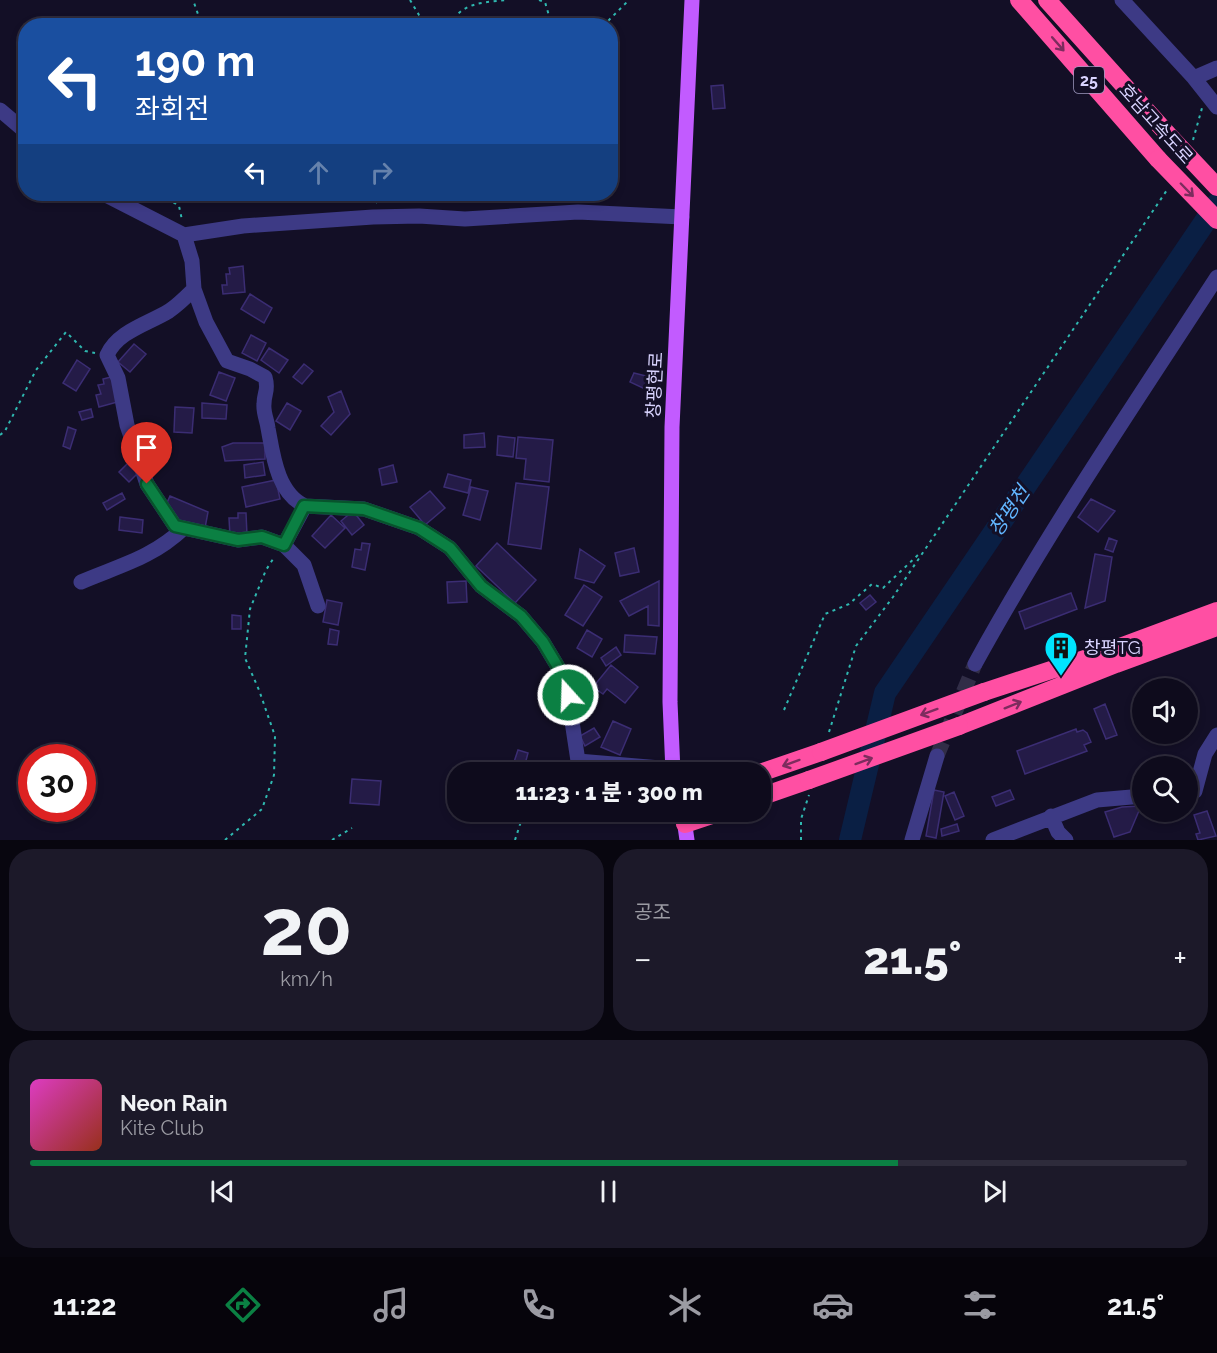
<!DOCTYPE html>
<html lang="ko">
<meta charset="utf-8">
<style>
:root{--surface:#0e0b1c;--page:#1c1929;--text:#f1f3f6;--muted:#9b9ba3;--line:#2e2b3b;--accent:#0b8043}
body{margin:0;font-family:Raleway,"Noto Sans KR",sans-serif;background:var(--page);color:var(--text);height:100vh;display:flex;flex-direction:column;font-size:22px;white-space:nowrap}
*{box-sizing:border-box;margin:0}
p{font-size:20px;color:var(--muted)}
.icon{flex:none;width:33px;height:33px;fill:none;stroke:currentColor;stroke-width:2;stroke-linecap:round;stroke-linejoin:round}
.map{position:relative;height:840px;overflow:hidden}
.sheet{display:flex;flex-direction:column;gap:9px;padding:9px;background:#08060f;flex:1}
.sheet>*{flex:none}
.banner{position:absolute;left:18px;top:18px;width:600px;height:183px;border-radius:24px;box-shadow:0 3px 9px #0003,0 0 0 2px var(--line);background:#1a4fa0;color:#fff;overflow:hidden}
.tools{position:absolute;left:1132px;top:678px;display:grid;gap:12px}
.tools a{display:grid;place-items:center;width:66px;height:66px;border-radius:50%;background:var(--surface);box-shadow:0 3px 9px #0003,0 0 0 2px var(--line);font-size:30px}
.speed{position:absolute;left:18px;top:744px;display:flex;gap:12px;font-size:30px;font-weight:700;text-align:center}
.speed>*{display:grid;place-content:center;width:78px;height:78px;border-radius:50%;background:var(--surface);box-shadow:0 3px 9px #0003,0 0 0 2px var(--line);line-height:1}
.speed .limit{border:9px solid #d22;background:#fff;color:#111}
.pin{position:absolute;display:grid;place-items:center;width:51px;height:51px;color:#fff;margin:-62px -26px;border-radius:50% 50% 50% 0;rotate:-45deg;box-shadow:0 0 6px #0007}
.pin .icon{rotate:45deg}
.me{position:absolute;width:66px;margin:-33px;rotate:340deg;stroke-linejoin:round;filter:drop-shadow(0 0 4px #0008)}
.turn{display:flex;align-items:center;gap:21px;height:126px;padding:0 18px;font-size:27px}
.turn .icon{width:78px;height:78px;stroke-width:2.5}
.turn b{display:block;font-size:42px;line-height:51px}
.lanes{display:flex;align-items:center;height:57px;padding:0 18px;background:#0003;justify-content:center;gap:30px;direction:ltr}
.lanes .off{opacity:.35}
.big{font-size:45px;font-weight:800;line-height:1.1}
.sheet .card{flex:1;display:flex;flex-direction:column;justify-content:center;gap:9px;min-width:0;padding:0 21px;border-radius:24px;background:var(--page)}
.sheet .dial{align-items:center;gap:0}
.dial b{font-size:78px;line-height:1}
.song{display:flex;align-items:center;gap:18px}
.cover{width:72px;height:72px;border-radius:9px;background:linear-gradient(135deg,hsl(310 70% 55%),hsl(10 70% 35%))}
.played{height:6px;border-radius:3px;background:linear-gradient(90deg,var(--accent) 75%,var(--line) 75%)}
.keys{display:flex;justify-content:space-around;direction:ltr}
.heat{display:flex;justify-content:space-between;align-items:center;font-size:33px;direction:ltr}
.sheet .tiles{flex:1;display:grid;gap:9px;grid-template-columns:1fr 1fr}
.card:last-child{grid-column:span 2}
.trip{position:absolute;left:447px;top:762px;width:324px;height:60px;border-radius:24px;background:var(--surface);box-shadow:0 3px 9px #0003,0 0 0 2px var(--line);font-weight:800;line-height:60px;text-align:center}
.tabs{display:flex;height:96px;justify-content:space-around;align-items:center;background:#06040b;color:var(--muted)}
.tabs .icon{width:42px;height:42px}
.tabs .active{color:var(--accent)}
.tabs b{font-size:27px;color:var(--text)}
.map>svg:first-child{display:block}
</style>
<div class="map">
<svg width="1217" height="840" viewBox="0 0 1217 840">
<rect width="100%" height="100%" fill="#130f26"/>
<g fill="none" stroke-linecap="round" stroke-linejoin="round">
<path stroke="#0a1f44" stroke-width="22" d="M850 840 885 693 1217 204"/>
</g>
<path fill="#241b47" stroke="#3b2d73" stroke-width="1.5" d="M723 85 725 108 713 109 711 86Z
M243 266 245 292 223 294 222 285H227L226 274H230L229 268Z
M250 294 272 308 264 323 241 309Z
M251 335 266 343 257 361 242 353Z
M134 344 146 354 130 372 118 362Z
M269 348 288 360 279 373 261 360Z
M77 360 90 369 76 391 63 383Z
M304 364 313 371 302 384 293 377Z
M219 372 235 378 226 401 210 395Z
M634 373 650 377 645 389 630 382Z
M115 376 121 401 99 407 96 395 101 394 98 385 104 384 103 379Z
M654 378 661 382 654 397 646 393Z
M341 391 350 414 331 435 321 426 334 412 328 397Z
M202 403 227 405 226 419 202 418Z
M287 403 301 411 290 430 276 421Z
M175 407 194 408 192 433 174 432Z
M91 409 93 417 82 420 79 412Z
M68 427 76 430 70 449 63 446Z
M158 428 161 451 141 454 138 431Z
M484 433 485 447 464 448V435Z
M498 436 515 438 513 457 497 455Z
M518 437 553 440 549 482 524 479 526 459 516 458Z
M233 443H265V459L225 461 222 447Z
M130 461 140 471 129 482 119 472Z
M263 462 265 475 245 478 244 465Z
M393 465 397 482 382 485 379 469Z
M448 474 471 480 468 493 444 487Z
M276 480 280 499 246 507 242 487Z
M516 483 549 487 541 549 508 544Z
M471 487 488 491 480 520 463 515Z
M430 491 445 508 425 525 410 507Z
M122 493 125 499 107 510 103 503Z
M170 496 208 512 205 528 177 522 166 505Z
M1091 499 1115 511 1098 532 1078 517Z
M353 511 364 525 352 535 341 521Z
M238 513H246L247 535 230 536 229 518H238Z
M331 515 345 528 325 548 312 536Z
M120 517 143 520 142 533 119 530Z
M1109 538 1117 541 1113 552 1105 549Z
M362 543 370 544 365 570 352 567 355 549 361 550Z
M497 543 536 580 515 603 476 566Z
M634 548 639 572 620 576 615 553Z
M580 549 605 566 594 583 575 578Z
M1095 554 1112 557 1105 601 1085 608Z
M466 581 467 602 448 603 447 582Z
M659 581V626L648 625V606L629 616 620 601Z
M584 585 602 597 583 626 565 615Z
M1071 593 1077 609 1025 629 1019 612Z
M870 595 876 602 866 610 860 603Z
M327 600 342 603 338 625 323 622Z
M232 615 241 616V629H232Z
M330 629 339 631 337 645 328 644Z
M587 630 602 639 592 657 577 648Z
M625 635 657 637 655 654 624 652Z
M616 647 621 655 606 666 601 658Z
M611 665 638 687 625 703 607 689 603 694 593 687Z
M1105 704 1117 735 1106 739 1094 709Z
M613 721 631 729 620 755 601 747Z
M594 728 600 737 585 746 580 736Z
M1076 729 1077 732 1083 730 1087 733 1091 742 1084 745 1087 751 1025 774 1017 751Z
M518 750 528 753 524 768 513 765Z
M352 779 381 781 379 805 350 803Z
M934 790 944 792 936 838 926 836Z
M1010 790 1014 799 996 806 992 797Z
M954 792 964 816 955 820 945 796Z
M1141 806 1130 832 1114 837 1105 812 1122 807Z
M1207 811 1216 836 1198 840 1196 834 1200 833 1194 815Z
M957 824 959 831 942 836 941 829Z"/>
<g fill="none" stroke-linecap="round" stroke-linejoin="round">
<path stroke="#312d47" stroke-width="15" stroke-dasharray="15 8" stroke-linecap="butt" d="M937 756 975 664"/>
<path stroke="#2fb8b0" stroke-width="2" stroke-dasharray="3 4.5" stroke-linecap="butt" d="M410 0 419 15 435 26
M539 0 545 2 552 26
M199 17 211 26
M192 26 199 17 193 0
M299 26 304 23 309 26
M451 26C458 2 487 2 508 0
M603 26 629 0
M1193 140 1202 108
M161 194 179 206 182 220
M376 203 382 194
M0 435 5 431 36 370 66 332 85 351 95 353
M784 710 825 614 849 604 872 584 883 588 919 554
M829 732 856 646 893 597 1167 190
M536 772 540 762 566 761
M225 840 262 809 274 775 275 736 259 690 245 658 250 609 266 570 275 556
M332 840 352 828
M515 840 524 812
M801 840V819L809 795"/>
<path stroke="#3d3a85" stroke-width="15" d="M1122 0 1194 78 1217 68
M1194 78 1217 107
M0 110 26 132
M104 194 184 235 243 226 373 217 419 216 465 219 578 212 682 217
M184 235 192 261 194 289 206 322 227 361 250 369 265 377C269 391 264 392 264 404 263 412 267 420 268 428 273 455 277 493 305 506L364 509 419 528 450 548 481 586 521 616 543 642 561 672 568 695 578 761 672 769
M194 289C186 297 178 305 169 311 148 324 118 331 107 355L118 378 127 425 147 484 175 526 238 540 262 537 284 545 304 565 318 606
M284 545 305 506
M81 582C121 565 152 558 184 528
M975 664C1048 531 1134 405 1217 277
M1188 792 1195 791 1205 754 1217 735
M1051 816 1058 832 1066 840
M912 840 937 756
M993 840 1097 800 1143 796"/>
<path stroke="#c25bff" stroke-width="15" d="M673 772 670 702 672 427 692 0
M683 812 687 840"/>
<path stroke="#ff4fa3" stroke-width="18" d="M1019 0 1158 159
M1047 0 1172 139
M984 692 1112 650 1217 611
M959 726 1116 664 1217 627
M760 773 821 752
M760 797 809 780
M685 824 721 812"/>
<path stroke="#ff4fa3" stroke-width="18" d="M1172 139 1217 187
M1158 159 1217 220
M821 752 984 692
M809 780 959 726"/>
</g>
<defs><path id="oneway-shaft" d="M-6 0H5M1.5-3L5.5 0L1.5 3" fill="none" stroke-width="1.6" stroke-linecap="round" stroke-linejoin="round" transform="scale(1.5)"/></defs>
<g stroke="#7d2c5e">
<use href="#oneway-shaft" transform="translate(1058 44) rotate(49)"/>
<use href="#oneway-shaft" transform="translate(1187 190) rotate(46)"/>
<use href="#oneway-shaft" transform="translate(1013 705) rotate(-22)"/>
<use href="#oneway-shaft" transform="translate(929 712) rotate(160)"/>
<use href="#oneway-shaft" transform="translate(864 761) rotate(-20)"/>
<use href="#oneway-shaft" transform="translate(791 763) rotate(160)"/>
</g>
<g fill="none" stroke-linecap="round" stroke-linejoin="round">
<g stroke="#07532c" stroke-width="15">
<path id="route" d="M147 484 175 526 238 540 262 537 284 545 304 506 364 509 419 528 450 548 481 586 521 616 543 642 561 672 568 695"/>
</g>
<use href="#route" stroke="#0b8043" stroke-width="10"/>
</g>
<defs>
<g id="building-pin" transform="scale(1.725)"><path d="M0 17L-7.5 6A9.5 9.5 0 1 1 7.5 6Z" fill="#00e5ff" stroke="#130f26"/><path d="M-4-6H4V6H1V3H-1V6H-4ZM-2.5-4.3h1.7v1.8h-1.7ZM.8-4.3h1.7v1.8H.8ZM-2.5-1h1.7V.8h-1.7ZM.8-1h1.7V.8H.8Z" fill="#111"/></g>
</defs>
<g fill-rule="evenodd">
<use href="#building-pin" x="1061" y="648"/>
</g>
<g text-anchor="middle" stroke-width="6" stroke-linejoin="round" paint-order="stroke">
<rect fill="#130f26" stroke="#9e99be" stroke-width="1.5" x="1074" y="67" width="30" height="26" rx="4.5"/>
<g font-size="16" font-weight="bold" fill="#d9d4ff">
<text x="1089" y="86">25</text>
</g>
<g font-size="18" fill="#d9d4ff" stroke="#130f26">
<text transform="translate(1156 124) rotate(48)" y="6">호남고속도로</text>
<text transform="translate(655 385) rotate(-87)" y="6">창평현로</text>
</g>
<g font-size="18" fill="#d9d4ff" stroke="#130f26" text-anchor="start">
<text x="1084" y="654">창평TG</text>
</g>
<g font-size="20" font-style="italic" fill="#62b6ff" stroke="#130f26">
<text transform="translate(1009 511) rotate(-56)" y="7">창평천</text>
</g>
</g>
</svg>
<div class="tools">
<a><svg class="icon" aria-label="sound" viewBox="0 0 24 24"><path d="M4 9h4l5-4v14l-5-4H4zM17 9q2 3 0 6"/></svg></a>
<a><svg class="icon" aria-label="search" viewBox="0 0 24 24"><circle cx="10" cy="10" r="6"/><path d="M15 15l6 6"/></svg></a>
</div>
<div class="speed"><div class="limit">30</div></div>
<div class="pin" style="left:147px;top:484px;background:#d93025"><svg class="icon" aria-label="arrive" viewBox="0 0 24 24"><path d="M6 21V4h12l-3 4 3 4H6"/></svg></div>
<svg class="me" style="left:568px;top:695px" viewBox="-20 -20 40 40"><circle r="17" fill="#0b8043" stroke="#fff" stroke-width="3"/><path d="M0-11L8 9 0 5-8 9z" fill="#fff"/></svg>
<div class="trip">11:23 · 1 분 · 300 m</div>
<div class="banner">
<div class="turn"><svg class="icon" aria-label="left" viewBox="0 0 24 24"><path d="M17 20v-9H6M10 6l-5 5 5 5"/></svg><div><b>190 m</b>좌회전</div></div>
<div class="lanes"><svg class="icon" aria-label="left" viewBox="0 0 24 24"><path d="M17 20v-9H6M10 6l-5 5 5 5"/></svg><svg class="icon off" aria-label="ahead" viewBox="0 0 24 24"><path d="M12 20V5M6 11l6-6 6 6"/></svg><svg class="icon off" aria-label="right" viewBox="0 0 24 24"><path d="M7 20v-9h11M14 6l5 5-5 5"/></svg></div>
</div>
</div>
<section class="sheet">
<div class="tiles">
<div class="card dial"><b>20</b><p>km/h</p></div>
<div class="card"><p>공조</p>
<div class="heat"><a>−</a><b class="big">21.5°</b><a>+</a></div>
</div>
<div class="card">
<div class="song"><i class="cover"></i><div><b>Neon Rain</b><p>Kite Club</p></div></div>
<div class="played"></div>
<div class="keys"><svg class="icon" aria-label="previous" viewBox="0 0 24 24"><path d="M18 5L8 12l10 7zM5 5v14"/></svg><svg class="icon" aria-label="pause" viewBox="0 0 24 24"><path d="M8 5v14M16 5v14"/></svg><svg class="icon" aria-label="next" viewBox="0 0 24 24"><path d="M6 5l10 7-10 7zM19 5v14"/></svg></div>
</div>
</div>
</section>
<nav class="tabs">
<b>11:22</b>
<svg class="icon active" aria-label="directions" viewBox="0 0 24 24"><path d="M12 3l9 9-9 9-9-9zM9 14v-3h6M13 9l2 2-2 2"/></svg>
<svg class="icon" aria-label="music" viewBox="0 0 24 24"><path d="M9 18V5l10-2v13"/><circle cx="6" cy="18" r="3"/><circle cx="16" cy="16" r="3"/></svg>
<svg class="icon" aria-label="phone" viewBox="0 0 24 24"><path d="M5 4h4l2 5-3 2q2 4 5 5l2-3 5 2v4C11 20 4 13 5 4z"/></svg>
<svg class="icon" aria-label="climate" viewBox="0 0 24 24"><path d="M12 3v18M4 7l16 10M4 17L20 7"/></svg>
<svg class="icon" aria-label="car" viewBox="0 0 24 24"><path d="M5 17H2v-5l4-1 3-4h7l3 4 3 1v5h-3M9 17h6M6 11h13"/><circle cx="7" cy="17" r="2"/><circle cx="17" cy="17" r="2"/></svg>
<svg class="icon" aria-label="filters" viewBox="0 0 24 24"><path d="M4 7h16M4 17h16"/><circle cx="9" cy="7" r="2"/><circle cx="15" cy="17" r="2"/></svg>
<b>21.5°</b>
</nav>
